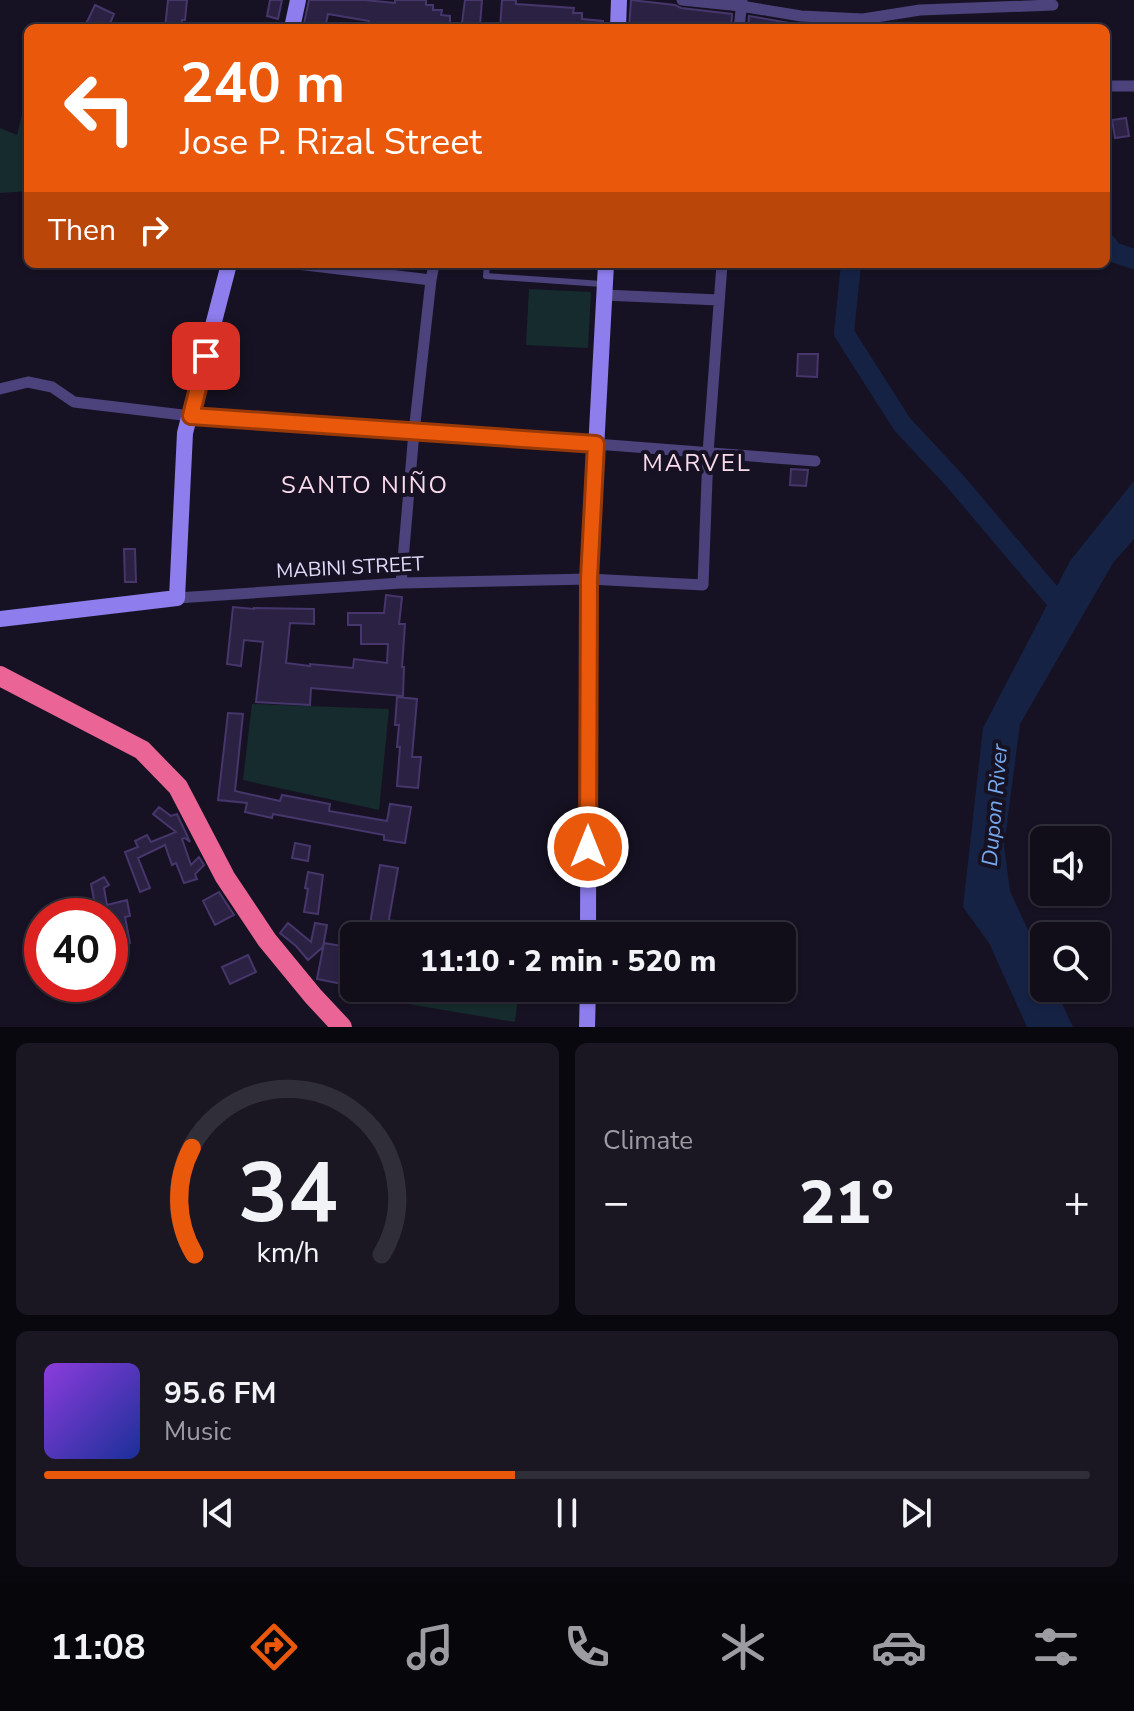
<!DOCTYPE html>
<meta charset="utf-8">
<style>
:root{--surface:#110e1a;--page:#1a1723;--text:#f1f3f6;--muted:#9c9ca2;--line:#302e39;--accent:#ea580c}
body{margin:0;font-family:"Nunito Sans",sans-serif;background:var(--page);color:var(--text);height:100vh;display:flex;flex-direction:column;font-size:30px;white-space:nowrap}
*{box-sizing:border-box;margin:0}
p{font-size:26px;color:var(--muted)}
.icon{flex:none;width:44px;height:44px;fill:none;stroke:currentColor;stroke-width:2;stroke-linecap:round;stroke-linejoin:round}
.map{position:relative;height:1027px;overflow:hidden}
.sheet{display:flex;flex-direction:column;gap:16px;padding:16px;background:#09080e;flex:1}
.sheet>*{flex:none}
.top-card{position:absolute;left:24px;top:24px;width:1086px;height:244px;border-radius:12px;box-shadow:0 2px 6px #0004,0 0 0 2px var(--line);background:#ea580c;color:#fff;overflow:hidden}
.buttons{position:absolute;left:1030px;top:826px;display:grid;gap:16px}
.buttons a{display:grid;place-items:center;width:80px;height:80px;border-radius:12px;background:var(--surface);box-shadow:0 2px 6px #0004,0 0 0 2px var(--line);font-size:40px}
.speed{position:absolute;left:24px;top:898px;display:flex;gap:16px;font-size:40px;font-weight:700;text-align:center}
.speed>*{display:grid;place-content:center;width:104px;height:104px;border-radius:50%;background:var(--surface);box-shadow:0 2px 6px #0004,0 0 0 2px var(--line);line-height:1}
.speed .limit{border:12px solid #d22;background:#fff;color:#111}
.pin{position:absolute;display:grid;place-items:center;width:68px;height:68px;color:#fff;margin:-34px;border-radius:16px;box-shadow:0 4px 12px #0006}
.me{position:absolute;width:88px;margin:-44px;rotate:0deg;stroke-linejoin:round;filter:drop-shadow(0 0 6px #0008)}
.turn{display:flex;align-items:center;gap:28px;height:168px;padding:0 24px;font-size:36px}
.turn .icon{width:104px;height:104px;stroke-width:2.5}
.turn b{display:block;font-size:56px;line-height:68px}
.then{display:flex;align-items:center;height:76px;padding:0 24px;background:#0003;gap:16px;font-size:30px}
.big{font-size:60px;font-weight:800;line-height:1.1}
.sheet .widget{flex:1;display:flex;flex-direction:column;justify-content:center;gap:12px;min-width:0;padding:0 28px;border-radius:12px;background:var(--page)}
.sheet .dial{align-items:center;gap:0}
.dial svg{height:208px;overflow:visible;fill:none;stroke:var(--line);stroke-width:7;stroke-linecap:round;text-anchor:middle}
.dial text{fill:var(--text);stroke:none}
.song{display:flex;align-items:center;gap:24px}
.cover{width:96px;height:96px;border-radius:12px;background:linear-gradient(135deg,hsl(270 70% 55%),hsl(230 70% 35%))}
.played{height:8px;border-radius:4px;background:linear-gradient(90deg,var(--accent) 45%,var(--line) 45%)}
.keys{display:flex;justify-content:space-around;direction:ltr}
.heat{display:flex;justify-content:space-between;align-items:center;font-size:44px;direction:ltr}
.sheet .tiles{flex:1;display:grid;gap:16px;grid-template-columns:1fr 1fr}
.widget:last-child{grid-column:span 2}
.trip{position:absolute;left:340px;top:922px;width:456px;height:80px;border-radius:12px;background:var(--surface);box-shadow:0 2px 6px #0004,0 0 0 2px var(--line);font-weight:800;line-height:80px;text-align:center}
.tabs{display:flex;height:128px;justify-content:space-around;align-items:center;background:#07060a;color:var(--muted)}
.tabs .icon{width:56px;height:56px}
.tabs .on{color:var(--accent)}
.tabs b{font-size:36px;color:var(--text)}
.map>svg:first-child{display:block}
</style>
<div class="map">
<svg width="1134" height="1027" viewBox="0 0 1134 1027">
<rect width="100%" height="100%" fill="#171223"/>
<path fill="#162b2d" d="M28 91V191L0 193V128L17 135Z
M529 289 591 292 588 348 526 345Z
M252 704 389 709 379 810 243 780Z
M389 919 520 936H386Z
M375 988H519L515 1022 373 998Z"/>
<path fill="#152244" d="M1134 481V539L1113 563 1020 724 1004 846 1010 891 1044 965V988H1055L1073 1027H1027L989 943 963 907 983 728 1070 561Z"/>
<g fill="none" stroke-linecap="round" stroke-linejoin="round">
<path stroke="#152244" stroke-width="20" d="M1106 243 1113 252 1134 259
M851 264 844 333 902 424 955 481 1065 611"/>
</g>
<path fill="#2b2142" stroke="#46366b" stroke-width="2" d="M168 0H187L185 20H182L181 28H165Z
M270 0H282L278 19 267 16Z
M309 0H364L395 3V0H426V5H433V10H442L441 15 450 16V28H368L369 21 328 14 325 28H303Z
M465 0H482L480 25 462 23Z
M502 0H516V4L574 8 573 13H582V19L603 21V28H500Z
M631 0 675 5 681 8 732 14 731 28H629Z
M95 5 114 14 108 28H84Z
M749 16 790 23V28H748Z
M1126 118 1129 136 1115 138 1112 120Z
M798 354H818L817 377 797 376Z
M791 469 808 470 806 486 790 485Z
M124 549H135L136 582H125Z
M386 595 402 597 399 624H405L402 667H404L403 696 311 688 310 705 256 702 263 642 244 640 241 666 227 664 233 607 254 609V608L314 609V624L290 623 286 663 310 666V664L353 668 354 659 387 663 388 644H361V625H348V613H384Z
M397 697 417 699 412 757H421L418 788 397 786 400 747H397L399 725H395Z
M228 713 243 714 235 791 280 801 282 795 330 804 329 811 387 821 390 804 411 807 405 843 384 840V835L273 814 272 818 245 812 247 803 218 800Z
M159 807 171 816 177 814 190 842 185 838 182 839 191 865 199 857 204 865 195 874 197 879 184 883 176 863 172 865 165 845 138 858 150 888 140 892 125 852 138 847 135 841 147 835 151 842 176 832 153 814Z
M295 843 310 846 308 861 292 858Z
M380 865 398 868 386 936H368Z
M308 872 323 875 318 914 304 912 308 889 305 888Z
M104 877 109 885 104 888 107 905 127 900 130 916 125 917 130 943 121 945 116 923 110 924V916H97L91 884Z
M219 892 234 915 215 925 203 901Z
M288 923 311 942 315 923 327 925 323 947 308 960 296 946 280 933Z
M324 943 354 948V988H372L370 1001 340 996 342 984 317 979Z
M248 955 256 972 230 984 222 967Z"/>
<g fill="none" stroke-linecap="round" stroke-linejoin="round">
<path stroke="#4c437c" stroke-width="6" d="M487 264 486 276 602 284"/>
<path stroke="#4c437c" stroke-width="11" d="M682 0 741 6 801 16 863 19 920 10 1053 5
M739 28 742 1
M1106 86H1134
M297 264 431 280
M604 295 719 300
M0 389 28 382 52 387 74 402 191 416 596 444 815 461
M401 583 414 432 431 280 434 264
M177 598 401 583 589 579 703 585 708 453 722 264"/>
<path stroke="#8d7ded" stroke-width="16" d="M292 28 298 0
M618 28 619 0
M0 619 177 598 185 433 229 264
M588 936 589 579 606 264
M587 1027 588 988"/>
<path stroke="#ea6595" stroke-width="20" d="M0 676 142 750 178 787 225 877 267 940 313 996 342 1027"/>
</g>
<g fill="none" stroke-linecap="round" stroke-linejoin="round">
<g stroke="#983908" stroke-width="20">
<path id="route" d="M206 356 191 416 596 444 589 579 588 847"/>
</g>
<use href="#route" stroke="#ea580c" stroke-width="14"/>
</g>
<g text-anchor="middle" stroke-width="8" stroke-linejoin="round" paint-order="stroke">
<g font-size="20" fill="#e1dafa" stroke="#171223">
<text transform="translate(350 567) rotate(-3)" y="7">MABINI STREET</text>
</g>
<g font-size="22" font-style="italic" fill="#76a8ec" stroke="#171223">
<text transform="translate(994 805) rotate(-85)" y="8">Dupon River</text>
</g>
<g font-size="24" letter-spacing="2" fill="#fadbeb" stroke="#171223">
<text x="697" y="471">MARVEL</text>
<text x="365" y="493">SANTO NIÑO</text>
</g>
</g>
</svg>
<div class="buttons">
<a><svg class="icon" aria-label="sound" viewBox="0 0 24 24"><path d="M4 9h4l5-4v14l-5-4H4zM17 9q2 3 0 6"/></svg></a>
<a><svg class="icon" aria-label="search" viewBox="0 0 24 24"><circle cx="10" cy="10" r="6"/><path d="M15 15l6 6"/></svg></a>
</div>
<div class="speed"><div class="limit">40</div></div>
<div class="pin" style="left:206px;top:356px;background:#d93025"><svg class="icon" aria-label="arrive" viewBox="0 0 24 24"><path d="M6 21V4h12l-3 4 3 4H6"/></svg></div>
<svg class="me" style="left:588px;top:847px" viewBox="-20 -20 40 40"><circle r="17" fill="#ea580c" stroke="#fff" stroke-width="3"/><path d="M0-11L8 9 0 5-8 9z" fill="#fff"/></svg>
<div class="trip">11:10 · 2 min · 520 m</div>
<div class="top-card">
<div class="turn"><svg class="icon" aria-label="left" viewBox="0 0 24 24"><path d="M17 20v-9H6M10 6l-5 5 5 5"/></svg><div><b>240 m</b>Jose P. Rizal Street</div></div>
<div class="then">Then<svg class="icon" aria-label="right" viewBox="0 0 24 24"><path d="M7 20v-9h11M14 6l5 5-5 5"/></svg></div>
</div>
</div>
<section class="sheet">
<div class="tiles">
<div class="widget dial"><svg viewBox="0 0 100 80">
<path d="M14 69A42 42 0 1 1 86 69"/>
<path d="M14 69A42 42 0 0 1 13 28" stroke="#ea580c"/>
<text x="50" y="56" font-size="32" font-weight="700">34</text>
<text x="50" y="72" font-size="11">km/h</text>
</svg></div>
<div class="widget"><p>Climate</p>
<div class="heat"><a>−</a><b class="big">21°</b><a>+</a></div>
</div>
<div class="widget">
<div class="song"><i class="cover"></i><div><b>95.6 FM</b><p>Music</p></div></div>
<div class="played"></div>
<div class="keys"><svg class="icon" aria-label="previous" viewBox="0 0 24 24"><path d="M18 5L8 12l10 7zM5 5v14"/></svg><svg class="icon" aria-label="pause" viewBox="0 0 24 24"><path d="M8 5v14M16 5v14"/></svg><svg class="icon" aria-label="next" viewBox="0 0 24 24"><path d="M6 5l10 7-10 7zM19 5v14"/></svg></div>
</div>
</div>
</section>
<nav class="tabs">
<b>11:08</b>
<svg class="icon on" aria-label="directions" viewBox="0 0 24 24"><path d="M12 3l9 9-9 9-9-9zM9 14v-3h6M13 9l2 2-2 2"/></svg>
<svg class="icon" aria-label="music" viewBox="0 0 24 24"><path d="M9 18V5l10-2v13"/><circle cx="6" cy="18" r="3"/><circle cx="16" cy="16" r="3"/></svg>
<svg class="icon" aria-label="phone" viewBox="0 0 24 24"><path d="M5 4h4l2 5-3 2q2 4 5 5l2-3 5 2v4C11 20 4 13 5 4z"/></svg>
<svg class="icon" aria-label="climate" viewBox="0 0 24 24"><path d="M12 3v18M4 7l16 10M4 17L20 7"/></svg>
<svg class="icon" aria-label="car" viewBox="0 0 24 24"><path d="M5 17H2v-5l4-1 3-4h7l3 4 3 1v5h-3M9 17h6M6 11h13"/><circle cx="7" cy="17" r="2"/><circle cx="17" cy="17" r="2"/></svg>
<svg class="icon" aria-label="filters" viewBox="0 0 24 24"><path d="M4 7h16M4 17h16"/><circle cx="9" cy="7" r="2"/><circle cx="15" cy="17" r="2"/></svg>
</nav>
